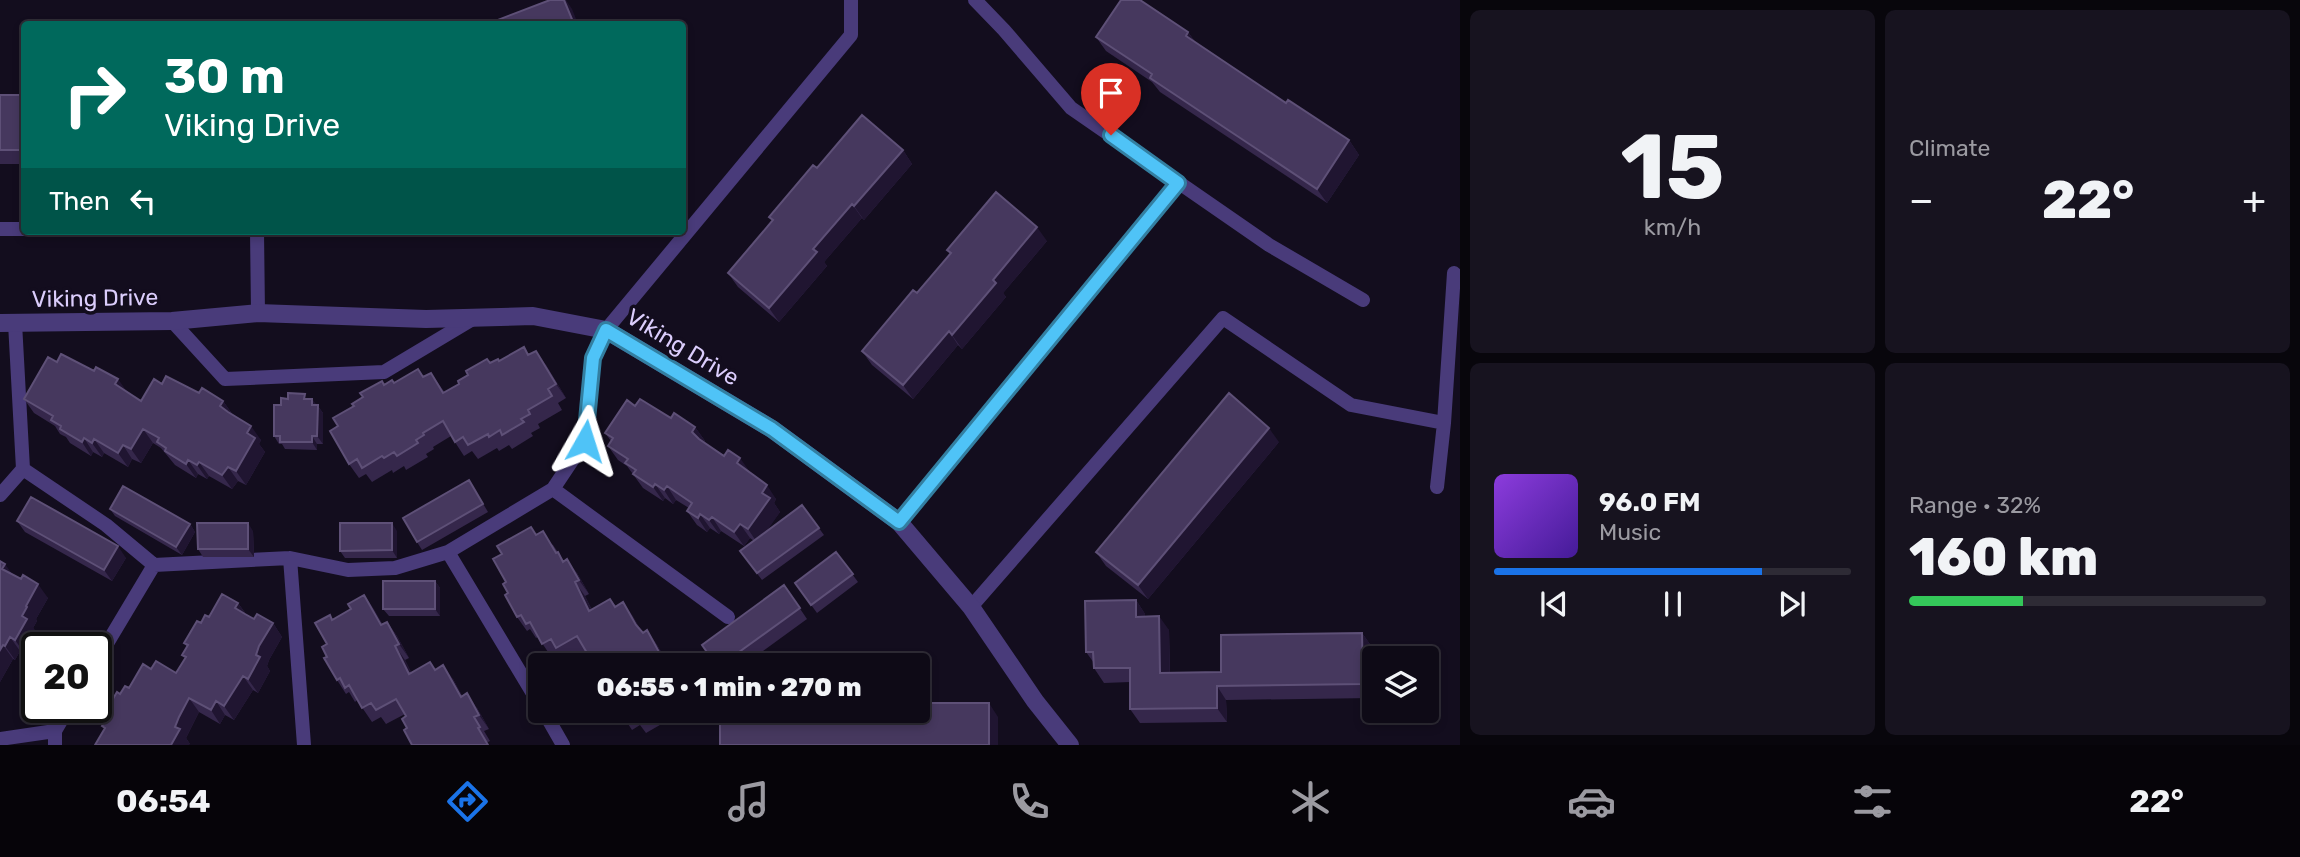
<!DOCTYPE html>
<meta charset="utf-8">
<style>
:root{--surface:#0e0a16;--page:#17131f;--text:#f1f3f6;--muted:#9b9aa1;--line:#2e2b35;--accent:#1a73e8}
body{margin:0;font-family:Rubik,sans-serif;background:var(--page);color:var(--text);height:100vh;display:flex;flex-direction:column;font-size:26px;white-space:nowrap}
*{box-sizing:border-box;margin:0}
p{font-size:23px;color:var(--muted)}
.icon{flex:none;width:38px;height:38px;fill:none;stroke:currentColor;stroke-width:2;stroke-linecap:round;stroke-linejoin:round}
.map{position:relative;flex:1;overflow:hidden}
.details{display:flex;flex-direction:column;gap:10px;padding:10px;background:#08060c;width:840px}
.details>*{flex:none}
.guide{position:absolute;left:21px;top:21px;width:665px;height:214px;border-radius:7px;box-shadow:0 4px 10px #0003,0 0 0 2px var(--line);background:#00695c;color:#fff;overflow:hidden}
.buttons{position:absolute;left:1362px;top:646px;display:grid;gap:14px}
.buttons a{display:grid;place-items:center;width:77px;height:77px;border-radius:7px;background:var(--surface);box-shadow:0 4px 10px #0003,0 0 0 2px var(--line);font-size:35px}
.speed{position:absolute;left:21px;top:632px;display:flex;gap:14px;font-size:35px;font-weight:700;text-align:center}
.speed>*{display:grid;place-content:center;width:91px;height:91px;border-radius:50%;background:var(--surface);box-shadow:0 4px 10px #0003,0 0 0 2px var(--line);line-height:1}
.speed .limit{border:4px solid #111;border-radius:10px;background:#fff;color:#111}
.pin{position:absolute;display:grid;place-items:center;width:60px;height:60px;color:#fff;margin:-72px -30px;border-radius:50% 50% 50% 0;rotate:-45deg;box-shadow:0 0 7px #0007}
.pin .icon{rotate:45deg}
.me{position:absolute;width:77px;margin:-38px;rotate:6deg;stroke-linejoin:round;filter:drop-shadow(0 0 5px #0008)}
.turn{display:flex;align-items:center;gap:24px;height:147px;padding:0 28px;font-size:32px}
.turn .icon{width:91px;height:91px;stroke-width:2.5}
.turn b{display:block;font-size:49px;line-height:60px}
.then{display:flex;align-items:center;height:66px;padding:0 28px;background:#0003;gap:14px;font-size:26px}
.big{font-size:52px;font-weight:800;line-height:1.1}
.details .card{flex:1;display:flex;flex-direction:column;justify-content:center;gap:10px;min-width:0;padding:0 24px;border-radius:10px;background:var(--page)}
.details .dial{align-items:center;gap:0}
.dial b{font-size:91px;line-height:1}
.song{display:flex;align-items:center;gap:21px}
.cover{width:84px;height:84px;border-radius:10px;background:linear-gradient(135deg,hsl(270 70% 55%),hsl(260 70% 35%))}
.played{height:7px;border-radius:4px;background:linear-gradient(90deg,var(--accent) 75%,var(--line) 75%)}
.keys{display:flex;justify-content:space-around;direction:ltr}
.heat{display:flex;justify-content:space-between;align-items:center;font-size:38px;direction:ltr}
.charge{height:10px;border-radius:5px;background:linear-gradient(90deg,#34c759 32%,var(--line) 0)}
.details .tiles{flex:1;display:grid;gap:10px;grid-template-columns:repeat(2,1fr)}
.trip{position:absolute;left:528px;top:653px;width:402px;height:70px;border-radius:7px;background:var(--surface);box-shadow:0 4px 10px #0003,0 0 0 2px var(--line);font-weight:800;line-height:70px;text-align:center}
.tabs{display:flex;height:112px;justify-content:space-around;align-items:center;background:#060409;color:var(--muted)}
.tabs .icon{width:49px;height:49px}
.tabs .on{color:var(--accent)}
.tabs b{font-size:32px;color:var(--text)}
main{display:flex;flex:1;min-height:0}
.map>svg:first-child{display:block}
</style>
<main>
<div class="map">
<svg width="1460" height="745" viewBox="0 0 1460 745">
<rect width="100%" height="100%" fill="#130d1e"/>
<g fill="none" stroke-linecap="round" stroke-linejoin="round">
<path stroke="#493b7a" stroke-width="14" d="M975 0 1004 30 1071 108 1269 245 1363 300
M0 229H24
M257 231 258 313
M172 321 225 379 384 372 476 317
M15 323 23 469 106 525 154 565 290 558 348 570 395 568 448 552 553 489 585 441 593 358 606 330 851 35V0
M1437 487 1444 423 1454 273
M553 489 728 617
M0 495 23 469
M899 522 1178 183
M448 552 541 707
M290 558 304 745
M971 607 1223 318 1351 405 1444 423
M96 662 154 565
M543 710 563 745
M0 739 55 731
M55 745V731L69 707"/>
<path stroke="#493b7a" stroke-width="18" d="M0 323 172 321 258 313 426 319 533 316 606 330 772 429 899 522 971 607 1035 701 1070 745"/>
</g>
<path fill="#35274b" d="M1188 32 1196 43 1286 103 1349 140 1359 155 1327 203 1160 92 1152 82 1106 51 1096 37Z
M0 95H24V164H0Z
M903 150 912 164 864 220 862 218 824 262 827 266 779 322 738 287 728 273 772 221 769 217 817 168Z
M1047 241 1003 293 1006 297 962 349 958 345 913 399 872 365 862 351 917 293 950 254 947 250Z
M524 347 529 355 546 365 566 398 558 403 562 410 538 424 540 428 531 433 533 436 512 449 509 445 499 451 497 448 478 459 472 451 464 456 451 436 433 447 434 449 426 454 428 457 406 470 404 466 393 473 392 470 372 482 366 474 359 478 349 464 338 426 354 406 385 385 424 377 431 373 445 393 459 384 490 363 499 361Z
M57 362 126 391 141 401 162 384 223 401 233 415 261 440 259 444 265 452 246 485 238 481 232 489 209 476 207 479 198 474 196 478 175 465 161 448 153 443 141 463 132 459 128 467 104 453 102 457 93 452 91 456 70 443 66 437 60 434 55 426 34 413 24 399Z
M308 399 317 405 323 413V444H317V450L285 449 282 444H279L274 436 281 405Z
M635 406 671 418 695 427 705 441 704 442 750 473 776 499 774 503 780 512 765 532 802 505 824 535 762 580 740 551 754 541 750 538 744 546 721 531 719 534 710 528 707 532 697 525 687 511 689 508 676 500 673 504 665 498 663 501 643 488 627 466 618 460 608 446 611 441 605 433Z
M1279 442 1148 599 1106 566 1096 552Z
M469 480 488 512 422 550 417 542Z
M110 509 190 524 195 532 182 555 115 516Z
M17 521 126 558 112 581 25 532Z
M253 531 254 557H203L198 549Z
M397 531V558H345L340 551Z
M537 534 553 545 564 561 577 573 589 594 585 596 592 610 610 599 616 606 623 602 643 633 647 630 657 645 669 665H587V653L585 651 566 662 560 654 552 658 538 637 536 638 530 629 527 631 517 617 508 593 506 582Z
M836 552 858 582 817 613 795 583Z
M0 561 12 574 48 598 36 619 37 621 33 628 37 633 25 654 20 651 15 660 13 659 0 682Z
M435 581 440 588V616H389L383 609Z
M784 585 807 619 744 665H716Z
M364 595 383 625 387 622 397 636 409 658 405 660 411 672 436 669 453 679 462 696 477 708 489 729 484 731 490 741 488 742 407 728 406 716 405 714 386 724 381 717 372 722 357 700 355 702 349 692 346 694 337 680 327 657V644L333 619 351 609Z
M1136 600 1145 614V616L1169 630 1170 673 1221 672 1362 633 1372 647V698L1226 700 1227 722 1140 723 1130 709V682L1104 683 1094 668V663L1086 652Z
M238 603 246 614 254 619 273 623 282 637 269 660 267 666 270 671 258 693 253 690 234 720 225 715 220 724 199 712 186 738 190 744 105 729 102 726 107 718 104 714 120 694 151 669 176 673 185 659 182 655 187 647 184 643 201 623 209 617Z
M619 710H677L679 714 646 733 640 725 632 730Z"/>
<path fill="#201531" d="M564 0H566L572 9 578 24H574Z
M1188 32 1198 46 1186 36Z
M1349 140 1359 155 1327 203 1317 189Z
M903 150 912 164 864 220 854 206Z
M852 204 862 218 824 262 827 266 779 322 769 308 813 249Z
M1037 227 1047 241 1003 293 1006 297 962 349 952 335 993 280Z
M949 331 958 345 913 399 903 385Z
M536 351 546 365 566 398 556 384Z
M118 379 128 393 115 384Z
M312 399 323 413V444L317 436 312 405Z
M223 401 233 415 230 420 220 406Z
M251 426 261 440 259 444 265 452 246 485 236 471 247 433Z
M695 427 705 441 702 446 692 432Z
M1269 428 1279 442 1148 599 1138 585Z
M143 429 153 443 141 463 131 449Z
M312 436 317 444V450L312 442Z
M84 438 93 452 91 456 82 442Z
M94 439 104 453 102 457 92 443Z
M123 445 132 459 128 467 118 453Z
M740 458 750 472 737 463Z
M188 460 198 474 196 478 186 464Z
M199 462 209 476 207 479 197 465Z
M228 467 238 481 232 489 222 475Z
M655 484 665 498 663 501 653 487Z
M767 485 776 499 774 503 780 512 758 544 748 529 762 493Z
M667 486 676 500 673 504 664 490Z
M700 514 710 528 707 532 698 518Z
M712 517 721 531 719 534 709 520Z
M248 523 253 531 254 557 248 549Z
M392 523 397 531V558L392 550Z
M190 524 195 532 182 555 176 547Z
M740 524 750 538 744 546 734 532Z
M118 546 126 558 112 581 104 570Z
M567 559 577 573 589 594 579 580Z
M5 564 15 578 2 569Z
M435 581 440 588V616L435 609Z
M575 582 585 596 599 625 589 611Z
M38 584 48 598 36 619 37 621 33 628 37 633 25 654 15 640 26 606Z
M364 595 374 609 391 639 381 625Z
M1136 600 1145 614 1146 631 1136 617Z
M623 602 633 616 646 639 636 625Z
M238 603 248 617 235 608Z
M1159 616 1169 630 1170 687 1160 673Z
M387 622 397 636 409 658 399 644Z
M273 623 282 637 269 660 267 666 270 671 258 693 248 679 259 646Z
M647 630 657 645 669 665 659 652Z
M1362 633 1372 647V698L1363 684Z
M10 637 20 651 15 660 5 646Z
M3 645 13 659 0 682V650Z
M395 646 405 660 419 688 409 674Z
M443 665 453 679 471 711 461 697Z
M243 676 253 690 234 720 224 706Z
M1217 686 1226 700 1227 722 1217 708Z
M467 693 477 708 489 729 479 715Z
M189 698 199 712 186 738 190 744 189 745H171L175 727 179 717Z
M216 701 225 715 220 724 211 710Z
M989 703 998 717V745H989Z"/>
<path fill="#46385e" stroke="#5e5077" stroke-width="2" d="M550 0H564L574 24H496L495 21Z
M1121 0H1140L1188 32 1186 36 1286 103 1288 100 1349 140 1317 189 1150 78 1152 74 1096 37Z
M0 95H24V150H0Z
M862 115 903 150 854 206 852 204 813 249 817 252 769 308 728 273 773 220 769 217 813 165 817 168Z
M996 192 1037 227 993 280 996 283 952 335 949 331 903 385 862 351 913 290 917 293 951 253 947 250Z
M524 347 528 355 536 351 556 384 548 389 552 396 528 410 530 414 521 419 524 422 502 435 500 430 489 437 488 434 468 445 463 437 455 442 443 421 423 433 424 435 416 440 418 443 397 456 394 452 384 458 382 456 362 468 357 459 349 464 330 431 338 426 333 418 354 406 352 404 363 397 360 393 382 381 384 385 392 380 394 383 418 369 423 377 431 373 443 393 459 384 458 381 468 375 466 371 487 359 490 363 498 359 499 361Z
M61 354 94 371 96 367 118 379 115 384 141 401 154 379 162 384 166 376 199 393 202 388 223 401 220 406 228 412 251 426 247 433 255 438 236 471 228 467 222 475 199 462 197 465 188 460 186 464 165 451 166 448 157 442 159 438 143 429 131 449 123 445 118 453 94 439 92 443 84 438 82 442 60 429 61 426 51 420 53 416 24 399 48 357 57 362Z
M288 393 305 394 304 399H312V405H318L317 436H312V442H280V436H274V405H281V398L288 399Z
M1229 393 1269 428 1138 585 1096 552Z
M640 399 671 418 674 413 695 427 692 432 699 439 724 456 728 450 740 458 737 463 767 485 762 493 770 498 748 529 740 524 734 532 712 517 709 520 700 514 698 518 687 511 692 503 667 486 664 490 655 484 653 487 633 474 636 470 625 463 628 459 608 446 613 438 605 433 627 400 635 406Z
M469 480 483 504 417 542 403 518Z
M123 486 190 524 176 547 110 509Z
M31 497 118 546 104 570 17 521Z
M802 505 819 528 757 573 740 551Z
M197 523H248V549H198Z
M340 523H392V550L340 551Z
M531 527 536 535 543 531 556 553 558 552 563 562 567 559 579 580 575 582 589 611 610 599 615 607 623 602 636 625 643 633 647 630 659 652 655 654 660 665H587L582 656 587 653 577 636 556 648 551 639 542 644 530 622 526 624 521 615 517 617 505 595 508 593 503 584 506 582 493 559 502 554 497 546Z
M836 552 853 574 811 605 795 583Z
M0 561 5 564 2 569 21 579 23 575 38 584 26 606 27 607 22 616 27 619 15 640 10 637 5 646 3 645 0 650Z
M383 581H435V609H383Z
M784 585 800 608 721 665H716L702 645Z
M222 594 238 603 235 608 245 614 254 619 257 614 273 623 259 646 256 655 260 657 248 679 243 676 224 706 216 701 211 710 189 698 179 717 175 727 180 729 171 745H95L105 728 102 726 108 717 104 714 117 692 120 694 125 686 129 688 143 664 151 669 156 661 176 673 186 657 182 655 188 645 184 643 197 621 201 623 205 615 209 617Z
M364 595 381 625 387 622 399 644 395 646 409 674 430 662 435 670 443 665 461 697 467 693 479 715 474 717 480 727 478 728 488 745H412L404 730 407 728 402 719 406 716 396 699 376 710 371 703 362 708 349 685 345 688 340 678 337 680 324 658 327 657 322 647 327 644 315 623 330 615 332 620 351 609 348 604Z
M1136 600V617L1159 616 1160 673 1221 672V635L1362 633 1363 684 1217 686V708L1130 709V668H1094L1093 652H1086L1085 601Z
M919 703H989V745H720V710H919Z
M619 710H651L636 719 631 711 622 716Z"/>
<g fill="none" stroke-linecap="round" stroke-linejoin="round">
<g stroke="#337fa1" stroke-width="18">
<path id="route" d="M585 441 593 358 606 330 772 429 899 522 1178 183 1111 135"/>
</g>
<use href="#route" stroke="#4fc3f7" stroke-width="12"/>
</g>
<g text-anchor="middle" stroke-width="7" stroke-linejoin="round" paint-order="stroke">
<g font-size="23" fill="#dbcdfc" stroke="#130d1e">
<text transform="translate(95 298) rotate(-1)" y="8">Viking Drive</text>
<text transform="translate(683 347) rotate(31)" y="8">Viking Drive</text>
</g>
</g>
</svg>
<div class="buttons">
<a><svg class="icon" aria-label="layers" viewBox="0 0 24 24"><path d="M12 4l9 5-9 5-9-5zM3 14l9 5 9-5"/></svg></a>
</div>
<div class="speed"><div class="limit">20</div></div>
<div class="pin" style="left:1111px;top:135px;background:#d93025"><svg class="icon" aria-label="arrive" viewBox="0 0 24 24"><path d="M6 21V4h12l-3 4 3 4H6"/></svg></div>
<svg class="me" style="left:585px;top:441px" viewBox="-20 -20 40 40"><path d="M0-17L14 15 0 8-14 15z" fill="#4fc3f7" stroke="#fff" stroke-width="4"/></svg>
<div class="trip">06:55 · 1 min · 270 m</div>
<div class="guide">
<div class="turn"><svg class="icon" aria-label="right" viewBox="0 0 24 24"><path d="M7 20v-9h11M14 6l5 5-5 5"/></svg><div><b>30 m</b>Viking Drive</div></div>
<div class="then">Then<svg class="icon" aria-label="left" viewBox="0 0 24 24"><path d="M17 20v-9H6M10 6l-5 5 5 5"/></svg></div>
</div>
</div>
<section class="details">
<div class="tiles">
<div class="card dial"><b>15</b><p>km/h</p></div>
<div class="card"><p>Climate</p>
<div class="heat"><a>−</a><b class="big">22°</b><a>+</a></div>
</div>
<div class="card">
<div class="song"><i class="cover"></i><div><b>96.0 FM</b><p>Music</p></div></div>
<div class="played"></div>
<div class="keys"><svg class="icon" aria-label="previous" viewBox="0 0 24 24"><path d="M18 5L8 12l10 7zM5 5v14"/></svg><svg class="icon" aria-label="pause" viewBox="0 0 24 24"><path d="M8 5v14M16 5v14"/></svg><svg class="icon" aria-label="next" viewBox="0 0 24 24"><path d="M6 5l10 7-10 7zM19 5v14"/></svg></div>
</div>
<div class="card"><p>Range · 32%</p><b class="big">160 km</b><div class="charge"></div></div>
</div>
</section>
</main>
<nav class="tabs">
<b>06:54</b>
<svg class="icon on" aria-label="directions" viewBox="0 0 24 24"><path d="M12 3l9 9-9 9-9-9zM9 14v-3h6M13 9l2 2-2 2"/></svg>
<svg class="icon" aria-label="music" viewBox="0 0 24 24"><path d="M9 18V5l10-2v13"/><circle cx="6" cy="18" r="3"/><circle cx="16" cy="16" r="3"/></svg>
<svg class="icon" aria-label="phone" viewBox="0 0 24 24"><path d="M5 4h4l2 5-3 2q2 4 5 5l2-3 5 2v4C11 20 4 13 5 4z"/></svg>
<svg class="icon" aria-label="climate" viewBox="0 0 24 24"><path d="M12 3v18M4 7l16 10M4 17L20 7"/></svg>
<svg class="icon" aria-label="car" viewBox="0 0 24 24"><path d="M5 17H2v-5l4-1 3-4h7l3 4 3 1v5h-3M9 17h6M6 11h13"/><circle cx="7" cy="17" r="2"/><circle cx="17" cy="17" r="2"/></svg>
<svg class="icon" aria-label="filters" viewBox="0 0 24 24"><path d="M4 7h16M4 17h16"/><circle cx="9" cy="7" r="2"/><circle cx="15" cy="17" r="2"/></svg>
<b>22°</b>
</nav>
